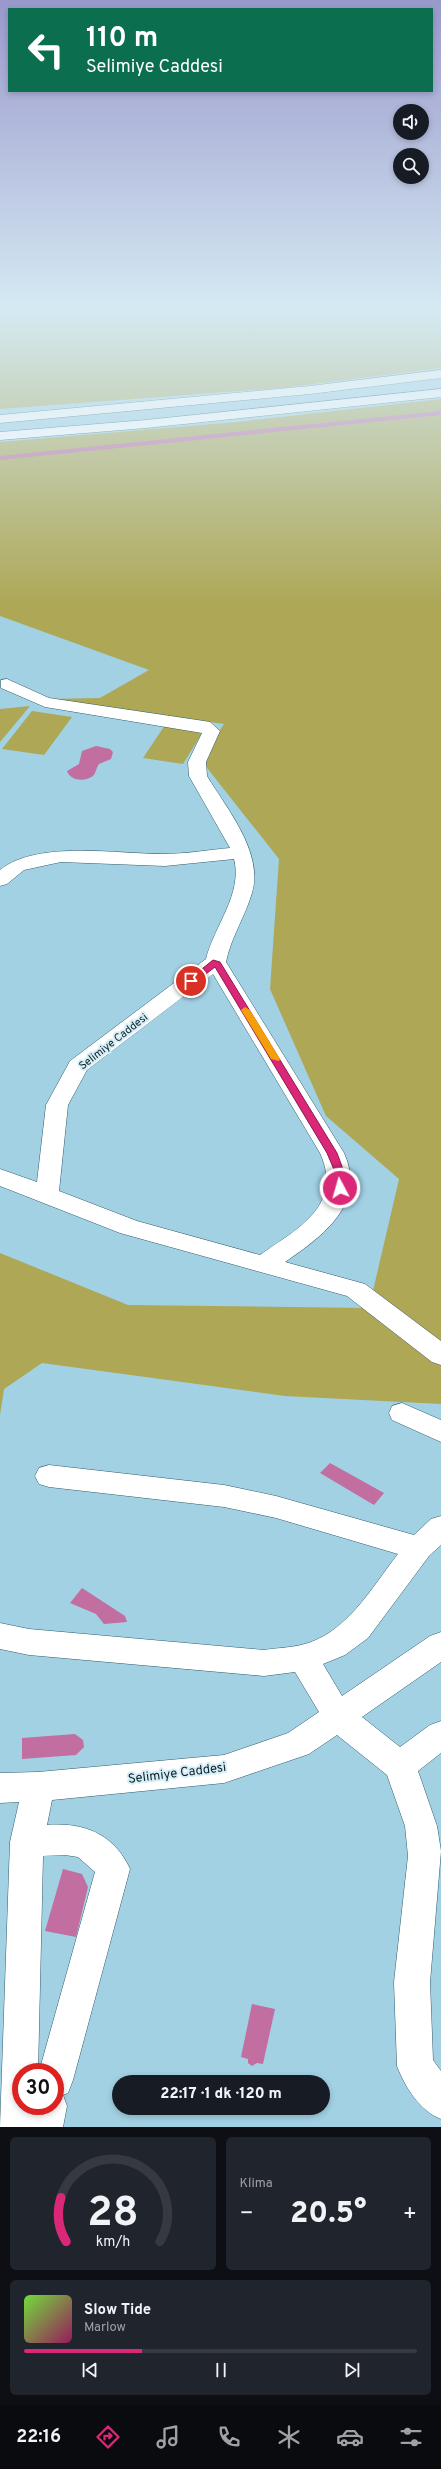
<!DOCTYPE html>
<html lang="tr">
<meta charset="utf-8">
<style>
:root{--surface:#171b24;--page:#20242c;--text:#f1f3f6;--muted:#9ea1a6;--line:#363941;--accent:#db2777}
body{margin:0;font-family:Overpass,sans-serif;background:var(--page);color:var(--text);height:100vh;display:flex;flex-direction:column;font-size:15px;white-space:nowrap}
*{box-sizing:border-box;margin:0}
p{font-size:13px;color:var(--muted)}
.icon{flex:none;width:22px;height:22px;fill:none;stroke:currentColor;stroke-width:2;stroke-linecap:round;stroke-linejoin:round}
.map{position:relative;height:2127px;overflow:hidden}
.drawer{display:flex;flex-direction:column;gap:10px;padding:10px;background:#0d0f14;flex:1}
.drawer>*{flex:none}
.guide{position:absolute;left:8px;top:8px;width:425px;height:84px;border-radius:0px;box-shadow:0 2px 6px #0003;background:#0b6e4f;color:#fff;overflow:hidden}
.controls{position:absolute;left:393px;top:104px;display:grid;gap:8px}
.controls a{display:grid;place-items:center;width:36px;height:36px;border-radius:50%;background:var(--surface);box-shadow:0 2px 6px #0003;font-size:20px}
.speed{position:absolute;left:12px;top:2063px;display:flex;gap:8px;font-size:20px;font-weight:700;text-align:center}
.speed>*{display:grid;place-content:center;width:52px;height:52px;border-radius:50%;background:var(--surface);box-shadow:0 2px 6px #0003;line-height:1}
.speed .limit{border:6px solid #d22;background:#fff;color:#111}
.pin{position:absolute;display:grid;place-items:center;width:34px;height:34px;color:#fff;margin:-17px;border:2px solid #fff;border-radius:50%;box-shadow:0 1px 4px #0007}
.me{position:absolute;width:44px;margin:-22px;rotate:354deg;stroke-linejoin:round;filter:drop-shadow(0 0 3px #0008)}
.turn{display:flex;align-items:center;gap:14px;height:84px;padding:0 12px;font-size:18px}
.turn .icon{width:52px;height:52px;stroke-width:2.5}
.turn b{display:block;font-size:28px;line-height:34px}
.big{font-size:30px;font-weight:800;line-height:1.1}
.drawer .tile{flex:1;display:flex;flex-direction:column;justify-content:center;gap:6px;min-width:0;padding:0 14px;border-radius:6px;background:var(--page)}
.drawer .dial{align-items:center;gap:0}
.dial svg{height:104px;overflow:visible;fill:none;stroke:var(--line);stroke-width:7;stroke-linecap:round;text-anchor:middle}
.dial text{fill:var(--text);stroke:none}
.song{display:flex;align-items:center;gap:12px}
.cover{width:48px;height:48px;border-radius:6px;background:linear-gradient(135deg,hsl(100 70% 55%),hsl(330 70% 35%))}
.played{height:4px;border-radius:2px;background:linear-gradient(90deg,var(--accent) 30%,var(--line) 30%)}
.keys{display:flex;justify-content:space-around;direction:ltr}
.heat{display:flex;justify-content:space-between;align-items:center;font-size:22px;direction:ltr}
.drawer .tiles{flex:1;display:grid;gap:10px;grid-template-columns:1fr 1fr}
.tile:last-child{grid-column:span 2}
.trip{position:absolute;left:112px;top:2075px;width:218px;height:40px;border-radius:20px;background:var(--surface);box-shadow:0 2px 6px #0003;font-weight:800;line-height:40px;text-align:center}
.dock{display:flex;height:64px;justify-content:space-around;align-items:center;background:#090b0e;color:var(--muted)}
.dock .icon{width:28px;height:28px}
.dock .on{color:var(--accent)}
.dock b{font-size:18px;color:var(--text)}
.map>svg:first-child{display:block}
</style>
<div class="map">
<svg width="441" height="2127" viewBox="0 0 441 2127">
<rect width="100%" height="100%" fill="#a2d1e4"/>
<path fill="#ada756" d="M0 308H441V368L281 388 0 409Z
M441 399V1404L285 1396 42 1363 4 1389 0 1415V1253L128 1305 369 1308 399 1179 326 1116 270 989 279 859 200 759 224 724 48 699 100 698 149 670 0 616V442L237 422Z
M30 706 0 742V709Z
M32 711 72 717 44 755 2 749Z
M165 725 204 730 183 764 143 758Z"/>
<path fill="#c26ea0" d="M96 746 110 749 113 752 111 759 99 764C96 768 96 773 93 776 85 782 70 781 67 771L79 764 82 751Z
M330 1463 384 1493 374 1505 320 1473Z
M82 1588 125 1616 127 1622 104 1624 96 1614 70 1603Z
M75 1734 83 1740 84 1747 76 1755 22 1759V1738Z
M63 1869 82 1874 88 1887 76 1937 45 1931Z
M252 2004 275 2009 263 2064 257 2063 252 2066 248 2063V2059L241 2057Z"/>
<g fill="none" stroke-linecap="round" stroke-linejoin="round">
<path stroke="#c26ea0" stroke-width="4" d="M0 458 441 413"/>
<g stroke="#315d6e" stroke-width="1">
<path id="minor" d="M7 679 49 698 204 721 210 722 220 731 206 762 207 776C227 809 264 853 252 893 245 917 231 937 226 962L344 1153C367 1204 323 1236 285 1262L365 1284 441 1341V1365L432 1362 347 1296 120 1233 0 1186V1169L37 1182 46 1105 70 1061 206 959C214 926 243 894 234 859L165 866 61 862 24 870 7 884 0 886V870C37 840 117 854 163 854 185 854 208 850 230 848L189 776 188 762 202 733 45 707 1 688V680ZM213 974 320 1153C344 1206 297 1229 260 1255L137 1221 59 1191 68 1105 87 1070Z
M402 1403 441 1420V1442L392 1420 389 1413 392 1406Z
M49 1465 224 1485 276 1496 414 1535 431 1519 441 1516V1545L429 1556 368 1638 345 1655 323 1664 342 1696 430 1636 441 1632V1662L362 1717 400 1747 430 1725 441 1721V1753L418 1771 437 1826 441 1851 430 1982 433 2060 441 2071V2119C420 2111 405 2087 397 2066L394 1982 408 1856 405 1826 387 1775 337 1735 309 1754 224 1783 52 1800 47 1825C84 1822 114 1834 130 1869L73 2080 68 2093 63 2095 67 2106 63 2127H0L10 1842 19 1802 0 1803V1773L38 1772 224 1755 288 1733 319 1712 295 1672 264 1676 29 1655 0 1649V1623L29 1629 264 1650C276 1648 289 1648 301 1645 346 1635 372 1587 398 1554L276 1518 224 1507 49 1487 39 1484 35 1476 39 1468ZM65 1855 78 1857 95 1872 39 2072H55V2106H21V2072H38L43 1856Z"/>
</g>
<g stroke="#315d6e" stroke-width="1">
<path id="highway" d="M441 370V378L310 394 0 423V415L310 386Z
M441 389V397L146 428 0 440V432L146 420Z"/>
</g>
<use href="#minor" fill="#fff" fill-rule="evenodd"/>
<use href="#highway" fill="#fff" fill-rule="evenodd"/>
</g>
<linearGradient id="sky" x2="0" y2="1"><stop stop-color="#9998cb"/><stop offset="0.51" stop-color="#d5eaf3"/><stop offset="1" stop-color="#d5eaf3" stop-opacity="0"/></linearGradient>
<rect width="441" height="606" fill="url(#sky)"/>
<path fill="#db2777" stroke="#8e194d" d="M213 960 220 962 337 1153 344 1172 343 1190H336L335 1172 327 1153 215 967 194 983 187 981Z"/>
<path fill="#f59e0b" d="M245 1007 250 1010 280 1059 279 1061 271 1059 241 1010Z"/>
<g text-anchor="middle" stroke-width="4" stroke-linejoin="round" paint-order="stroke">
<g font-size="11" fill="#0e2027" stroke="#d6eef7">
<text transform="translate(113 1041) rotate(-38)" y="4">Selimiye Caddesi</text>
</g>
<g font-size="13" fill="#0e2027" stroke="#d6eef7">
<text transform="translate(177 1772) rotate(-7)" y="5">Selimiye Caddesi</text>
</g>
</g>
</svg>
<div class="controls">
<a><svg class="icon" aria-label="sound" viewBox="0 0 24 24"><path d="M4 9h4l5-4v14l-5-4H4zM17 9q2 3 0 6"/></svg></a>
<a><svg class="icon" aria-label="search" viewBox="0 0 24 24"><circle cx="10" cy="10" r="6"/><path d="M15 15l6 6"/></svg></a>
</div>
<div class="speed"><div class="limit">30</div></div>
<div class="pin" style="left:191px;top:981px;background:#d93025"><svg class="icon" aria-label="arrive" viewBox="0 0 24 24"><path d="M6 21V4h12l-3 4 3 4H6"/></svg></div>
<svg class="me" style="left:340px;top:1188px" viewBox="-20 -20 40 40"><circle r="17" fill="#db2777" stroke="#fff" stroke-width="3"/><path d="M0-11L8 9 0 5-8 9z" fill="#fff"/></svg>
<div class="trip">22:17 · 1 dk · 120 m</div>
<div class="guide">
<div class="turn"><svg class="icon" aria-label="left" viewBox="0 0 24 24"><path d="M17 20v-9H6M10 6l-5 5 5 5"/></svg><div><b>110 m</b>Selimiye Caddesi</div></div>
</div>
</div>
<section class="drawer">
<div class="tiles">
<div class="tile dial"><svg viewBox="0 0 100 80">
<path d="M14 69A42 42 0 1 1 86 69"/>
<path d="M14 69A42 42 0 0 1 10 35" stroke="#db2777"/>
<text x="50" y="56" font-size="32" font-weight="700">28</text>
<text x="50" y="72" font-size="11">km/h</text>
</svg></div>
<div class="tile"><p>Klima</p>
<div class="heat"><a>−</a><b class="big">20.5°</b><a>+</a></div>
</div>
<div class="tile">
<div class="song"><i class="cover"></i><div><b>Slow Tide</b><p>Marlow</p></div></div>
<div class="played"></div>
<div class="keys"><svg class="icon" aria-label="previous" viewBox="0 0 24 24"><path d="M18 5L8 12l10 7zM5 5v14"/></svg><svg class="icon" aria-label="pause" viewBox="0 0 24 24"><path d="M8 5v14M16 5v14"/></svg><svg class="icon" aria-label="next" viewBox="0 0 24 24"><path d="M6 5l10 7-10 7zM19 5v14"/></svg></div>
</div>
</div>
</section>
<nav class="dock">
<b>22:16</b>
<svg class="icon on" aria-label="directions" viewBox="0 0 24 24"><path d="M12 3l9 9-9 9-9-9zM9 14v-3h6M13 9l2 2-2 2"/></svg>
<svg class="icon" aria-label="music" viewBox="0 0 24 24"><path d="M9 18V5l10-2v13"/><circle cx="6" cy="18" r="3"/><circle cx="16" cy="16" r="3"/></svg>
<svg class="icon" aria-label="phone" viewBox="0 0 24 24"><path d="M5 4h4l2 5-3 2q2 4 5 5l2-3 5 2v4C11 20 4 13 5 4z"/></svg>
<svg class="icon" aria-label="climate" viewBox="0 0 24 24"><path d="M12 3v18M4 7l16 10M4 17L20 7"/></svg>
<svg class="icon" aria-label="car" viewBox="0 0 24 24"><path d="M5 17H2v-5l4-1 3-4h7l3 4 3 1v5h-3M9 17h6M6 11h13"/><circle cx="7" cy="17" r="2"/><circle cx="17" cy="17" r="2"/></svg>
<svg class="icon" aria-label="filters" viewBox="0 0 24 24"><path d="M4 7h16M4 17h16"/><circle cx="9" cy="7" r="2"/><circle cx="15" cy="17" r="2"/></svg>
</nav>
